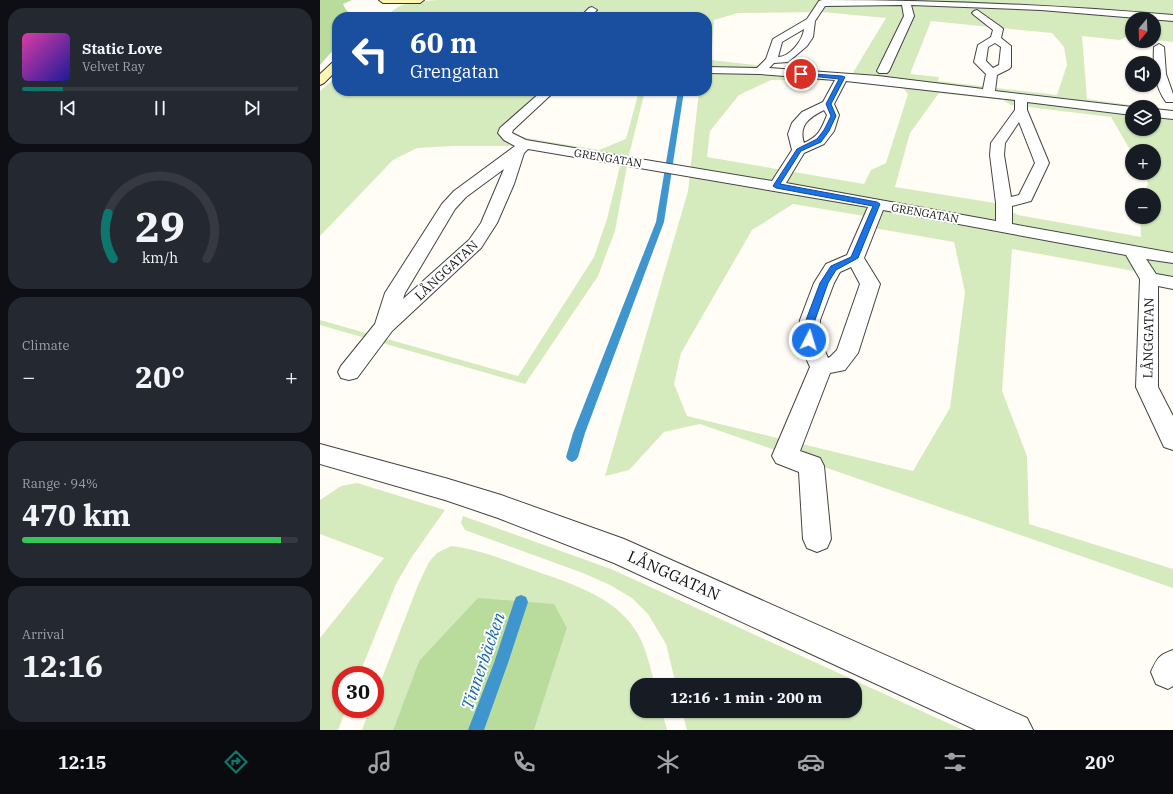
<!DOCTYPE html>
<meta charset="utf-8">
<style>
:root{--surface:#171b24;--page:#242831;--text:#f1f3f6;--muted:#9ea1a6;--line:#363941;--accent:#0f766e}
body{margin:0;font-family:"IBM Plex Serif",serif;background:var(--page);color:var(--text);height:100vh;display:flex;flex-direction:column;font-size:15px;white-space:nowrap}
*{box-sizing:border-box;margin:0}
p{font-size:13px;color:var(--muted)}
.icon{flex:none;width:22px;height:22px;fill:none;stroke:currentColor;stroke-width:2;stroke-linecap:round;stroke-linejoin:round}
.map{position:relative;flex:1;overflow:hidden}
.panel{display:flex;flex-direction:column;gap:8px;padding:8px;background:#0d0f14;width:320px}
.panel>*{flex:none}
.guide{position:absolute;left:12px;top:12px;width:380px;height:84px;border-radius:16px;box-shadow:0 1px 3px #0004;background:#1a4fa0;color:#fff;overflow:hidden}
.needle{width:26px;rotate:199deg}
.controls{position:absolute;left:805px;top:12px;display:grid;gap:8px}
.controls a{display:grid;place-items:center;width:36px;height:36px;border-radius:50%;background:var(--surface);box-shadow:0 1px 3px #0004;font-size:20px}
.speed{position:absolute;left:12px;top:666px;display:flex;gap:8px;font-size:20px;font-weight:700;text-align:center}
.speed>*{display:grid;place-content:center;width:52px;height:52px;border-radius:50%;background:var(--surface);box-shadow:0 1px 3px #0004;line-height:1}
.speed .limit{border:6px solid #d22;background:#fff;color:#111}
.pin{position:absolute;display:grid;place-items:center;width:34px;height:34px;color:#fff;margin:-17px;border:2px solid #fff;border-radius:50%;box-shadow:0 1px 4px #0007}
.me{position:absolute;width:44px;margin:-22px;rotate:5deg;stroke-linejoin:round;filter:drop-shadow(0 0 3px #0008)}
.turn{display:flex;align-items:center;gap:14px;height:84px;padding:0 12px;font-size:18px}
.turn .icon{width:52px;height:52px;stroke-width:2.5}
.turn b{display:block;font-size:28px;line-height:34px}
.big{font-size:30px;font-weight:700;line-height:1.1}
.panel .tile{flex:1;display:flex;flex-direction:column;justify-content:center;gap:6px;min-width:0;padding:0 14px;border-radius:16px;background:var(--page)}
.panel .dial{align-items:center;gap:0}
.dial svg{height:104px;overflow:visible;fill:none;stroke:var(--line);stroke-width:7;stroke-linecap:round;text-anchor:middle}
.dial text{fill:var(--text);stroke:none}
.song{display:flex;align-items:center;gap:12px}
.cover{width:48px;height:48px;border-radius:6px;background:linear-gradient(135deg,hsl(320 70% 55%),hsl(240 70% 35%))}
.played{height:4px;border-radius:2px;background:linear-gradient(90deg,var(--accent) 15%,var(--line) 15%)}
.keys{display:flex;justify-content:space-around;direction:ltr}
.heat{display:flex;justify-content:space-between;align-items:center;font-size:22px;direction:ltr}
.charge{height:6px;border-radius:3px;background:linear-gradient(90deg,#34c759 94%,var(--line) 0)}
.trip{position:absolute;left:310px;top:678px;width:232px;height:40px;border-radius:16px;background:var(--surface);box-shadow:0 1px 3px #0004;font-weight:700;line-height:40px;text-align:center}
.tab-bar{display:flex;height:64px;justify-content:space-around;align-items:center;background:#090b0e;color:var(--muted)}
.tab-bar .icon{width:28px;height:28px}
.tab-bar .active{color:var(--accent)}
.tab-bar b{font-size:18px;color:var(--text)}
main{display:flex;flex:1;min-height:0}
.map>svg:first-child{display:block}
</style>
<main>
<section class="panel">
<div class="tile">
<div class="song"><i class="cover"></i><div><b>Static Love</b><p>Velvet Ray</p></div></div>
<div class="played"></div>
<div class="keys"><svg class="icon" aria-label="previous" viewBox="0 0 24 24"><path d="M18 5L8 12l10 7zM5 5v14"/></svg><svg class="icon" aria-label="pause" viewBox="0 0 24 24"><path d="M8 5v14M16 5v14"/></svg><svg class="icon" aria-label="next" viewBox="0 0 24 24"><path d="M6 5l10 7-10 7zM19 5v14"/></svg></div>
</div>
<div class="tile dial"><svg viewBox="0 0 100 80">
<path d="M14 69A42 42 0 1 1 86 69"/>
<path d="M14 69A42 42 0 0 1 10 34" stroke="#0f766e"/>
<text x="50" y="56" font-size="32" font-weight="700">29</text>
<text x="50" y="72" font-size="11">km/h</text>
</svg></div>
<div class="tile"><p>Climate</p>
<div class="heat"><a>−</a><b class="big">20°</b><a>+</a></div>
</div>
<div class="tile"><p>Range · 94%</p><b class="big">470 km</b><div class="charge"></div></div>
<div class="tile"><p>Arrival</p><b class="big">12:16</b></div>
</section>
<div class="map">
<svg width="853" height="730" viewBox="0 0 853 730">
<rect width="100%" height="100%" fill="#fffdf5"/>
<path fill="#d5ebbd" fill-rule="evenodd" d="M118 0H853V42L834 40V19H812V38L806 37 800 40 762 36 767 99 824 107H812V129H834V108L853 111V278L692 249 682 391 707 456 709 524 853 569V588L380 424 344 432 309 470 285 476 368 191 379 91H387V17H249L205 12 194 17H67C79 0 99 2 118 0ZM503 12 566 18 531 76 391 60 394 20 418 13ZM611 21 732 33 744 47 747 65 737 95 618 81 619 77 590 74ZM451 80 533 81 582 87 588 94 566 163 551 170 544 184 387 157 390 131 419 95ZM619 93 683 100 691 105 791 117 812 153V151H834V173H825L828 184 824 195H834V217H820L821 237 698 215 675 203 575 187 590 133ZM473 204 544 216 542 226 634 242 645 292 630 408 593 471 367 416 354 384 361 353 432 230Z
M17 76V91H234L194 131V136L279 150 306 139 319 91H325L309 155 295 231 278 276 205 384 0 325V320L198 376 274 257 287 219 301 162 195 146H133L97 148 73 160 0 236V91Z
M37 483 125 510 91 558 76 584 39 675H21V709H26L18 730H0V638L64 558 0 534V500L21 486Z
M143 516 291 569 643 730H367L362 711H535V685H356L346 644 328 614 312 598 290 585 263 573 145 530 141 523Z
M131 546C158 549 182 559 207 568 245 582 293 594 316 631 325 644 331 670 335 685H317V711H342L347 730H214L247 628 99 661 73 730H42L50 709H55V696L98 585 109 562 117 553Z"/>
<path fill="#b9dc9c" d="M0 0H32L23 4C27 13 30 15 40 15L39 17H17V46L0 65Z
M158 598 234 604 247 628 214 730H73L99 661Z"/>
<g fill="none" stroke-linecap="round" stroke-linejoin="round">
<path fill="#3f96cf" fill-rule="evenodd" d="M358 91H364L344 222 265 433 258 457 256 460 252 462 248 460 246 457 253 433 336 222Z
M201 595 206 597 208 602 188 663 164 730H148L174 663 194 602 196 597Z"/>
<g stroke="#444" stroke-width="2">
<path id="street" d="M502 0C619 0 736 5 853 15V21L721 10 591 5 594 16 569 71 567 73H559L557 71 584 16 582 5 505 6 495 21 493 37 487 46 468 62 454 63 449 68 558 76 663 89 666 74 654 62 658 45 671 37 673 30 654 15 652 13 654 11 657 10 681 27 683 29 681 38 691 46V67L689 69 677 75 675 91 812 107V115L707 102V110L729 163 711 201 692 206V224L853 253V263L826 259 836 274 853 277V289L838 286V387L853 416V450L844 447 816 387 820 279 806 255 563 210 544 258 560 284 538 353 525 370 510 373 480 451 500 458 504 466 511 539 507 548 497 552 487 548 483 539 479 472 456 463 452 456 490 367 478 340 480 320 494 283 506 264 527 255 548 207 208 149 204 153 194 184 177 223 161 248 72 331 37 378 29 380 21 378 18 372 21 366 55 324 65 293 122 204 134 191 195 146 184 140 178 133 180 128 222 91H235L193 130 192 133 206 140 452 181 472 150 468 134 472 123 482 112 503 102 515 80 440 74 387 73V67L437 68 446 59 453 39 487 19 499 1ZM484 29C483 40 470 57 458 57L462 42ZM675 43 681 47 679 65 673 68 666 61 668 47ZM526 81 695 100V110L671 143 670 155 676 203V221L466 183 484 153 504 144 514 131 519 115 514 104ZM504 110 507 115C501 130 499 136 484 143 478 125 490 117 504 110ZM699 122 715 163 699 195 691 197 684 155 685 143ZM184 169 161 223 149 240 83 299 85 293 135 209 146 197ZM531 267 540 284 517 350 510 357 508 358 500 340V320L514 283 520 272Z
M272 7 277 10 270 17H260L269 8Z
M839 44 844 47 846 74 853 94V102H846C834 85 833 66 834 47Z
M834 109 853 111V119L834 117Z
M0 444 125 478 181 495 304 539 707 718 713 730H656L294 563 178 518 125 500 0 464Z
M853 650V686L848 689 836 684 831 672C837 658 839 655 853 650Z"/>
</g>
<g stroke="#333" stroke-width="2">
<path id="secondary" d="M59 0H104L100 3H63Z
M17 61V70L4 83 0 85V74L13 62Z"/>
</g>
<use href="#street" fill="#fff" fill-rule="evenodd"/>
<use href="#secondary" fill="#fff6b0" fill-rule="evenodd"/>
</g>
<path fill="#1a73e8" stroke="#114b97" d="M480 73 522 76 525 77 511 104 516 116 509 131 501 142 481 151 460 184 557 202 560 204 538 258 516 270 508 283 495 320 493 340 489 343 484 340 486 320 500 283 511 266 531 257 553 206 456 188 453 186 477 149 497 139 504 130 511 116 506 104 519 79 481 75Z"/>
<g text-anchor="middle" stroke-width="4" stroke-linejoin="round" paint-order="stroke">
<g font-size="11" fill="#111" stroke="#fff">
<text transform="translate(288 158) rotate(9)" y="4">GRENGATAN</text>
<text transform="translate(605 213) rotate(10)" y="4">GRENGATAN</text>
</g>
<g font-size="13" fill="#111" stroke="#fff">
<text transform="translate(126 270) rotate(-43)" y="5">LÅNGGATAN</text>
<text transform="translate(828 338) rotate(-89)" y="5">LÅNGGATAN</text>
</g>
<g font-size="16" fill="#111" stroke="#fff">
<text transform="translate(354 575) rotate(24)" y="6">LÅNGGATAN</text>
</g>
<g font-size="17" font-style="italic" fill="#1768a6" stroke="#fff">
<text transform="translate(163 661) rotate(-71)" y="6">Tinnerbäcken</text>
</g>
</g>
</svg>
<div class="controls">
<a><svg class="needle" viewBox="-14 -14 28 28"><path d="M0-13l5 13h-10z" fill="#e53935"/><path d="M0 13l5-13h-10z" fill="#9ea1a6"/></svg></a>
<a><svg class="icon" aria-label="sound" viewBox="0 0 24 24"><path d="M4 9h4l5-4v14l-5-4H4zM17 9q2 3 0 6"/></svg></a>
<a><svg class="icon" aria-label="layers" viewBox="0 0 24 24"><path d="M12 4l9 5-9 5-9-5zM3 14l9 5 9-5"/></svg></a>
<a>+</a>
<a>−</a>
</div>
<div class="speed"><div class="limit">30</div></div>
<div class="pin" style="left:481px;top:74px;background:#d93025"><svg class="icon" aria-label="arrive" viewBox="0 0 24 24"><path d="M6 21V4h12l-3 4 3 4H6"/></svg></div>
<svg class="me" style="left:489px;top:340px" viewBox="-20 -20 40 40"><circle r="17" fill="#1a73e8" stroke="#fff" stroke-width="3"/><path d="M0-11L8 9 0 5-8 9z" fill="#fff"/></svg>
<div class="trip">12:16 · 1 min · 200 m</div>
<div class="guide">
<div class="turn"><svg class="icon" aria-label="left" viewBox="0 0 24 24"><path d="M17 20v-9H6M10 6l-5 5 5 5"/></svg><div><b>60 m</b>Grengatan</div></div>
</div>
</div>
</main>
<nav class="tab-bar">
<b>12:15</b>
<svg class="icon active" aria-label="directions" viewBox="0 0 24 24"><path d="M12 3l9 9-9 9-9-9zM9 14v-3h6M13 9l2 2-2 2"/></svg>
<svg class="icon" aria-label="music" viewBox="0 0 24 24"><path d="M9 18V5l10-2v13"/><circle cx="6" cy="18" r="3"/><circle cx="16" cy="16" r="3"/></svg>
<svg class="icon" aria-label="phone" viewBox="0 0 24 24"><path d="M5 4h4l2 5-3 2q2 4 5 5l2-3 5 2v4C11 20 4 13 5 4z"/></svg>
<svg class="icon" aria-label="climate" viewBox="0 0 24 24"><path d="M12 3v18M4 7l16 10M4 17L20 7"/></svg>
<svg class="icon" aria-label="car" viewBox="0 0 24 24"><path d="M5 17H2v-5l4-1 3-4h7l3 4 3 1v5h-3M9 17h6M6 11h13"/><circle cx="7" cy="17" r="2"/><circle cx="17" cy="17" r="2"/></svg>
<svg class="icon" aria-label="filters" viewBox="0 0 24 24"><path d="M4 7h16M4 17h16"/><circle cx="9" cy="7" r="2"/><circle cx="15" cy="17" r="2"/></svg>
<b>20°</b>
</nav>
